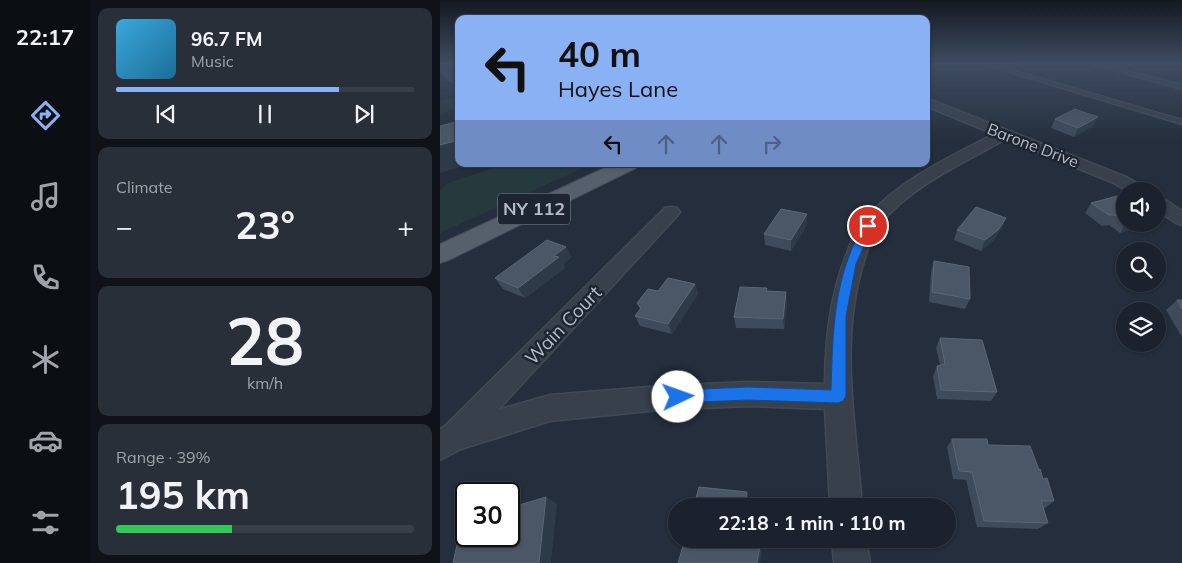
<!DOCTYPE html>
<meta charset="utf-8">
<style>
:root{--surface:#1b222d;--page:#282f39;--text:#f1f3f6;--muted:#a0a4aa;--line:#393f49;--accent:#8bb1f5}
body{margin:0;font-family:Mulish,sans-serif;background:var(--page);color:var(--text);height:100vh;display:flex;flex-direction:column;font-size:19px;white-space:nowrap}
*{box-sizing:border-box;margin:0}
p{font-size:16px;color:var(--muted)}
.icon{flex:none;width:28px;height:28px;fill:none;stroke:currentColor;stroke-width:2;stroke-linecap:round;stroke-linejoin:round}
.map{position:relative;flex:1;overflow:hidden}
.details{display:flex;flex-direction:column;gap:8px;padding:8px;background:#0f1319;width:350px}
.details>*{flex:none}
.top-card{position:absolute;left:15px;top:15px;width:475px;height:152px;border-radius:10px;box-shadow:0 1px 4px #0004,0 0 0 1px var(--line);background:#8bb1f5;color:#111;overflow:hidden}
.tools{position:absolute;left:676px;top:182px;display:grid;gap:10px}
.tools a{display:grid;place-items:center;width:50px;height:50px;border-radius:50%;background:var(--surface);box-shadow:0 1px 4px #0004,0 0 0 1px var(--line);font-size:25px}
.speed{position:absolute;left:15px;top:482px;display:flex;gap:10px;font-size:25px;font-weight:700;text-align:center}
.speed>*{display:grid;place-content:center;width:65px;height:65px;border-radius:50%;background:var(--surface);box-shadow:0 1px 4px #0004,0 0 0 1px var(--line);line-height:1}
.speed .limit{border:2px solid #111;border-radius:8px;background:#fff;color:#111}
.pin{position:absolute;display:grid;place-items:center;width:42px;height:42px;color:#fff;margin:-21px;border:2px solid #fff;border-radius:50%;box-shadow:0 1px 5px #0007}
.me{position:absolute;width:55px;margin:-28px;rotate:87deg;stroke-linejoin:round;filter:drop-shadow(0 0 4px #0008)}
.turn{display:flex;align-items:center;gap:18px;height:105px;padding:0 20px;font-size:22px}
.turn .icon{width:65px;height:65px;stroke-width:2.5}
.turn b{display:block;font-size:35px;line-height:42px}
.lanes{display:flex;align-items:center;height:48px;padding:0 20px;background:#0003;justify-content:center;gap:25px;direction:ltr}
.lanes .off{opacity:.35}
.big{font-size:38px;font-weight:700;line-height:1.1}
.details .card{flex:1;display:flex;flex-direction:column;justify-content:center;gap:8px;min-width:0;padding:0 18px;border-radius:10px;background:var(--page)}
.details .dial{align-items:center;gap:0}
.dial b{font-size:65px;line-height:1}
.song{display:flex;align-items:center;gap:15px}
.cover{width:60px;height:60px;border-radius:8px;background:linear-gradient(135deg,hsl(200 70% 55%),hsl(200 70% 35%))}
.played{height:5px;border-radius:2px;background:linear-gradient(90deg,var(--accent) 75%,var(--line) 75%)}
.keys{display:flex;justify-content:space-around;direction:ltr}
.heat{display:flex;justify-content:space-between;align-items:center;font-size:28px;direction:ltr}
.charge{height:8px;border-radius:4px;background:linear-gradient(90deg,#34c759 39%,var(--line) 0)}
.trip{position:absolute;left:228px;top:498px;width:288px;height:50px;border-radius:25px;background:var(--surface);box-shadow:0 1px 4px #0004,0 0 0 1px var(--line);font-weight:700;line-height:50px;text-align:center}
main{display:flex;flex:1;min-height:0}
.tab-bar{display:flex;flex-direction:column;width:90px;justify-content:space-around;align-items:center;background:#0b0e12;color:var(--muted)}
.tab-bar .icon{width:35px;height:35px}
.tab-bar .active{color:var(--accent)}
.tab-bar b{font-size:22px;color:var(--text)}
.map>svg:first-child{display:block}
</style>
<main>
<nav class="tab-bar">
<b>22:17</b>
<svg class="icon active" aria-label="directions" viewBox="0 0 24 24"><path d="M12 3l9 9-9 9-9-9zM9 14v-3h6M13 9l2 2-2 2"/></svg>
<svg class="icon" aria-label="music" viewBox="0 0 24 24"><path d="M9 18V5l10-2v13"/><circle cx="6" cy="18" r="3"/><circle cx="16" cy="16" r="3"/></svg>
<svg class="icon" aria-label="phone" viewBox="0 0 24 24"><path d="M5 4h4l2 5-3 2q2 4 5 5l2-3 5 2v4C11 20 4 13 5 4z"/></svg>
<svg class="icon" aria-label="climate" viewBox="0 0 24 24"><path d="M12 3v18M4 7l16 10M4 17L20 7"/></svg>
<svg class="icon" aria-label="car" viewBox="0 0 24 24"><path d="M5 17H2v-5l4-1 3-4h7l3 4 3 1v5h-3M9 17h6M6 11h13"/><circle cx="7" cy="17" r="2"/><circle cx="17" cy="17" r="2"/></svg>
<svg class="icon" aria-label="filters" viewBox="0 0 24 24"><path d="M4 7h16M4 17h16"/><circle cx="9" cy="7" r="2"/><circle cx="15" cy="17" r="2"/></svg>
</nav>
<section class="details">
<div class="card">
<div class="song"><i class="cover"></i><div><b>96.7 FM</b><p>Music</p></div></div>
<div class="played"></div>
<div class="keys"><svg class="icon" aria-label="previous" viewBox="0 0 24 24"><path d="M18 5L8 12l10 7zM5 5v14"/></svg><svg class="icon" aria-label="pause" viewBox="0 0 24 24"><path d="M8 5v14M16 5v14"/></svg><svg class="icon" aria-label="next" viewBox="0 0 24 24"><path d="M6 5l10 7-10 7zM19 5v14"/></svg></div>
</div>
<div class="card"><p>Climate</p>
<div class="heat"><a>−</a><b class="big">23°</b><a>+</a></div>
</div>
<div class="card dial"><b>28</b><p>km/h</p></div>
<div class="card"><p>Range · 39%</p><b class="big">195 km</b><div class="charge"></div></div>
</section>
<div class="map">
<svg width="742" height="563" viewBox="0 0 742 563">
<rect width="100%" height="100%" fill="#242e3c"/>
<path fill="#263a3d" d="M19 95V108L0 114V101Z
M66 164H152L0 233V191L8 183Z"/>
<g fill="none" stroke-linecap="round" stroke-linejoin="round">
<g stroke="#414955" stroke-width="3">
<path id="service" d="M543 64H551L742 120V124Z
M652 64H660L742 85V89Z"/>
</g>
<g stroke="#414955" stroke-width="3">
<path id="minor" d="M486 98 686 177 704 187 706 191H687L674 183 566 139C521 164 471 186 438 226 431 235 428 248 425 258 398 339 416 424 422 506H390L385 409 308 406 220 410 110 421 21 449 0 460V429L5 426 225 208 231 207 237 208 240 212 237 216 58 410 110 395 220 386 308 382 385 384C385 339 390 295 407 253 411 242 415 229 424 220 459 180 508 158 554 134L486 106Z
M718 198 724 199 742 211V225L736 223 718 211Z
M392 539H426L430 563H394Z"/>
</g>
<g stroke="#414955" stroke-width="2">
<path id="primary" d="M173 164H199L196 168 9 260 0 263V244Z"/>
</g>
<use href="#service" fill="#38404c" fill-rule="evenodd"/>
<use href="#minor" fill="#38404c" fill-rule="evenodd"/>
<use href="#primary" fill="#565f6c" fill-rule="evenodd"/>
</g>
<path fill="#3f4a5a" d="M0 64H19V86L17 87 4 77 0 71Z
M615 119 653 126 634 137 611 128Z
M685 200V224H704L702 226 680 233 669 225 662 226 645 213 651 203Z
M566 218 562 228 553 241 541 251 514 240 517 230Z
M367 225 351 251 325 245 324 234Z
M132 257 123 264 125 268 85 298 63 289 55 278Z
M494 261 530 299 525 309 489 302 491 272Z
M255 284 258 294 232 334 200 326 195 316 200 309 197 303 218 291Z
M327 288V291L347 302 344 329 296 328 294 317Z
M737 300H742V337L726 310Z
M500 338 557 392 551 401 497 399 493 376 497 366 500 365 496 348Z
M512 439 548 445 599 470 614 501 605 508H603L608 523 598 529 537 527 526 480 513 479 507 447Z"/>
<path fill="#2f3a49" d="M0 64H19V86L17 87 5 67Z
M658 117 653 126 634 137 638 128Z
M19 140V164H31L0 173V145Z
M367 214V225L351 251V240Z
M566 218 562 228 553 241 541 251 545 240Z
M686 224H704L702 226 680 233Z
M126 247 132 257 123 264 125 268 85 298 78 288Z
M255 284 258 294 232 334 228 324Z
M346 292 347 302 344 329 343 319Z
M307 492 310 500 309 506H305Z
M106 497 117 504 111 563H99Z
M298 539H303L301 549 298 543Z
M320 546 322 552 320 563H317Z"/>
<path fill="#4b5766" stroke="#5c6675" d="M0 64H19V81L16 64 5 67Z
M635 109 658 117 638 128 615 119Z
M19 121V140L0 145V126Z
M677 196 685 200V222L675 215H669L651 203Z
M536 207 566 218 558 230 545 240 517 230Z
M341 209 367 214 351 240 324 234Z
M107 240 126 247 114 256 119 257 78 288 55 278Z
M494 261 529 267 530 299 492 292Z
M228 278 255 284 228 324 195 316 201 308 197 303 208 289 218 291Z
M300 287 327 288 326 291 346 292 343 319 294 317Z
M737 300H742V309Z
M500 338 542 340 557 392 501 390 497 366 505 364Z
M512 439H547L548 445 590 446 599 470 600 469 603 479 607 478 614 501H601L608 523 544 521 532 472 519 471Z
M259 487 307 492 305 506H254Z
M106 497 99 563H13L22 522 26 521V536H69V508Z
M245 539H298V543L320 546 317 563H238Z"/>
<linearGradient id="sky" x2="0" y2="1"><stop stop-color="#141921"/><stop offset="0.45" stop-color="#3f4c61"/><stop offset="1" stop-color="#3f4c61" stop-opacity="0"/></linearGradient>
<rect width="742" height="142" fill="url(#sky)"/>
<path fill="#1a73e8" stroke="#114b97" d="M425 223H428L433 226 416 264 406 316V396L403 401 398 403 308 400 238 403 233 402 231 397 233 392 238 390 308 387 391 390C393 330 393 277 425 223Z"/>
<g text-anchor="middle" stroke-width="5" stroke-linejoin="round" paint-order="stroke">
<g font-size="16" fill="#b3bbc8" stroke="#1d2531">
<text transform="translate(593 145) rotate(21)" y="6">Barone Drive</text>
</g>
<rect fill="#1d2531" stroke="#868e9b" stroke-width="1" x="58" y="193.5" width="72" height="31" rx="4"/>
<g font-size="18" font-weight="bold" fill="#b3bbc8">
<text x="94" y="215">NY 112</text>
</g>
<g font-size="19" fill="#b3bbc8" stroke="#1d2531">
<text transform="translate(123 325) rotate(-46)" y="7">Wain Court</text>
</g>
</g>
</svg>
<div class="tools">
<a><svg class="icon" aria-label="sound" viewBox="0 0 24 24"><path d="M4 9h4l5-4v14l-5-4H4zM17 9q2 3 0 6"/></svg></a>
<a><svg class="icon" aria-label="search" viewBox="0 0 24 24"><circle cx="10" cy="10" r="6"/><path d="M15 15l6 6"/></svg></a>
<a><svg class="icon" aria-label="layers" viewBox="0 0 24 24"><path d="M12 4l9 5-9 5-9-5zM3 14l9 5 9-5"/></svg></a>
</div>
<div class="speed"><div class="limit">30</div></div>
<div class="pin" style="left:428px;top:226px;background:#d93025"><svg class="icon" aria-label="arrive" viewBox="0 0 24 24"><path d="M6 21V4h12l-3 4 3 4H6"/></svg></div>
<svg class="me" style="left:238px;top:397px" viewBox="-20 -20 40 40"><circle r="19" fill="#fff"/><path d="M0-13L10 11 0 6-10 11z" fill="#1a73e8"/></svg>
<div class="trip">22:18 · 1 min · 110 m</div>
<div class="top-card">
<div class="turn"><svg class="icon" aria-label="left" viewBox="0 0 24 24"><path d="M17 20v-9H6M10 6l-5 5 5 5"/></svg><div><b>40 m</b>Hayes Lane</div></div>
<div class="lanes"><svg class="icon" aria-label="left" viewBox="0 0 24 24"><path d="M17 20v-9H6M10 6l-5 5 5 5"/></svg><svg class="icon off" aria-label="ahead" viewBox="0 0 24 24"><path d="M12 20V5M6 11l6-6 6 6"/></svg><svg class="icon off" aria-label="ahead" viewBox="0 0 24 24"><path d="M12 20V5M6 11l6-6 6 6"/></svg><svg class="icon off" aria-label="right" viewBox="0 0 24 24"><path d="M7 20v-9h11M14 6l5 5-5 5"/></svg></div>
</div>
</div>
</main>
